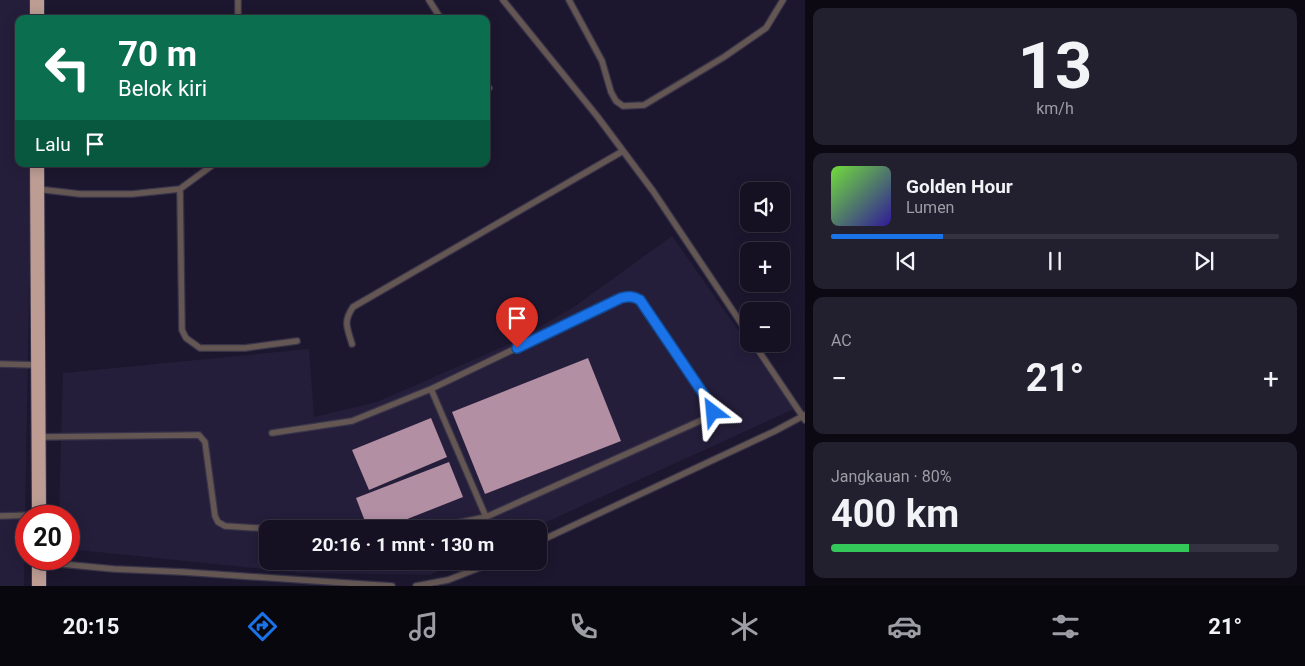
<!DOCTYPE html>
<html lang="id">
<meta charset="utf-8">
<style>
:root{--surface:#151122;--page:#221f2f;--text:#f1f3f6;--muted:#9d9da5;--line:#343140;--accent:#1a73e8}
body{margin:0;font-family:Roboto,sans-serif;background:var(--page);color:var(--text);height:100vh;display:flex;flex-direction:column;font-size:19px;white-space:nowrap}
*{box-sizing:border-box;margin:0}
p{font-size:16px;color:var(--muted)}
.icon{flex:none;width:28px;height:28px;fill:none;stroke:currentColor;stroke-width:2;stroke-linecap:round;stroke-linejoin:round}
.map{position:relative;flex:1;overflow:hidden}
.panel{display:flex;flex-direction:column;gap:8px;padding:8px;background:#0c0913;width:500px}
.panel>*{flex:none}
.hud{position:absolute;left:15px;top:15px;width:475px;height:152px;border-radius:10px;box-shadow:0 2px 12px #0003,0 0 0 1px var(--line);background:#0b6e4f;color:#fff;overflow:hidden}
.buttons{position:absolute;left:740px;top:182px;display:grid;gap:10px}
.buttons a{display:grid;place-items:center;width:50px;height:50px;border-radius:10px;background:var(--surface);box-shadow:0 2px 12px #0003,0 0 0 1px var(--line);font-size:25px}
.speed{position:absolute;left:15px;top:505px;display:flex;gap:10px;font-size:25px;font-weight:700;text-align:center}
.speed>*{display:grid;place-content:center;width:65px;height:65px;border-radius:50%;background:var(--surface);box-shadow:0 2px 12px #0003,0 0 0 1px var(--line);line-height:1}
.speed .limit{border:8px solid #d22;background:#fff;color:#111}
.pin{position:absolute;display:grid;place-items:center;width:42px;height:42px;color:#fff;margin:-51px -21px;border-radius:50% 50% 50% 0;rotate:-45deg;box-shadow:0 0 5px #0007}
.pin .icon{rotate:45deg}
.me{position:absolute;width:55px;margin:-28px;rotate:331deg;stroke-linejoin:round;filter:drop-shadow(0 0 4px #0008)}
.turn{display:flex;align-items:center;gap:18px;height:105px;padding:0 20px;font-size:22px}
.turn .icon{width:65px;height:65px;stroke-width:2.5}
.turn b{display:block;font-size:35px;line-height:42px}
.then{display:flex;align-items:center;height:48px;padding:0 20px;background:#0003;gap:10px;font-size:19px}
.big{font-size:38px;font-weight:700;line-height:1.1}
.panel .tile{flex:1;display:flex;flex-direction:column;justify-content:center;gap:8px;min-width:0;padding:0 18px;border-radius:10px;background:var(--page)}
.panel .dial{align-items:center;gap:0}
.dial b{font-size:65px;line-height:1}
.song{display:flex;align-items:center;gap:15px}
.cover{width:60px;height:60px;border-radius:8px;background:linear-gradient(135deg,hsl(100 70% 55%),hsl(250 70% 35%))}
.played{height:5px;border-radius:2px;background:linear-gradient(90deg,var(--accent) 25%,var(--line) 25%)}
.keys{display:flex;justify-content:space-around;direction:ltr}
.heat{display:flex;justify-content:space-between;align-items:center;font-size:28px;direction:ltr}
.charge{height:8px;border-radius:4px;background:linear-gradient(90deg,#34c759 80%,var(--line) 0)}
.trip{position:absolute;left:259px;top:520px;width:288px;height:50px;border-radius:10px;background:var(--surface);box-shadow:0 2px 12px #0003,0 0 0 1px var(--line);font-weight:700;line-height:50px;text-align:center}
.dock{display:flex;height:80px;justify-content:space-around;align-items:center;background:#08070e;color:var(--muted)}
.dock .icon{width:35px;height:35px}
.dock .selected{color:var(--accent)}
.dock b{font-size:22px;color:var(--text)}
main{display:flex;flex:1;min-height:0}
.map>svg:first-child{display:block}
</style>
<main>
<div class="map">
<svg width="805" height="586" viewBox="0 0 805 586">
<rect width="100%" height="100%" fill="#1c172e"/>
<path fill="#251e3b" d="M0 0H34V19H19V164H31L24 586H0Z
M672 236 794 409 531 529H268V561H460L430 575 303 573 69 549V516H59L63 373 309 349 314 417 377 402 514 342 574 307Z"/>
<path fill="#b38fa4" d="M588 358 621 441 485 494 452 412Z
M431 418 447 457 369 490 352 450Z
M449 462 463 497 382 529H368L356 498Z"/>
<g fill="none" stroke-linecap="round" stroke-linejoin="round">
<g stroke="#373349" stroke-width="8">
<path id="service" d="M238 0V19
M429 0 441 19
M503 0 597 116 653 191 749 335
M569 0 602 61 611 92 616 101 623 106 644 105 724 57 766 28 783 0
M486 84 489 88
M37 189 80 194H132L180 189 214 164
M180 189 182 330 186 338 200 348H245L297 341
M352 344C347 327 343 322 353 307L623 151
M754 344 805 420
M0 364 38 365
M431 389 486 517
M272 433 352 421 431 389 621 298C629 296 633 296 641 300L713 408 711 416 486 517 428 529
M38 437 199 435 205 442 215 516 218 522 225 526 273 529
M0 516 39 515
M538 542 775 431 805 415
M40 562 114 569 183 572 392 586
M416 586 448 580 497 561"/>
</g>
<g stroke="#373349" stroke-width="16">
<path id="trunk" d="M37 0V19
M37 164 39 516
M39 586V559"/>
</g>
<use href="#service" stroke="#645652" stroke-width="5.5"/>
<use href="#trunk" stroke="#bc9c93" stroke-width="14"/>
</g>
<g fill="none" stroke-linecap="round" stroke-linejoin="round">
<g stroke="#114b97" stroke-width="12">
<path id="route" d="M517 348 621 298C629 296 633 296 640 300L713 408V412"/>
</g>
<use href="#route" stroke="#1a73e8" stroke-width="9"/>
</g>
</svg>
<div class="buttons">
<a><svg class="icon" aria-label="sound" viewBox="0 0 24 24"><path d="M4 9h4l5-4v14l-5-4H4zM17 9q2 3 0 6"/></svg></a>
<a>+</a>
<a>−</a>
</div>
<div class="speed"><div class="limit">20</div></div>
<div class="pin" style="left:517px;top:348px;background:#d93025"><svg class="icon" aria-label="arrive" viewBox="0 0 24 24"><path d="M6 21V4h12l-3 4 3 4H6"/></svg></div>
<svg class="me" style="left:713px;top:412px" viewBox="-20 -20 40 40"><path d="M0-17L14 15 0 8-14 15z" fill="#1a73e8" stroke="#fff" stroke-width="4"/></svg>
<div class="trip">20:16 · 1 mnt · 130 m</div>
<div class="hud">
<div class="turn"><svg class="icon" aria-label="left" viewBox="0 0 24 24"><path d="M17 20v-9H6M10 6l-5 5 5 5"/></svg><div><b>70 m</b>Belok kiri</div></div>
<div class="then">Lalu<svg class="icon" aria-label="arrive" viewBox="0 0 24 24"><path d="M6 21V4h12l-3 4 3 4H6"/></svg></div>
</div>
</div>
<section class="panel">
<div class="tile dial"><b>13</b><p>km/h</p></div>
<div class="tile">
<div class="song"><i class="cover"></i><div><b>Golden Hour</b><p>Lumen</p></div></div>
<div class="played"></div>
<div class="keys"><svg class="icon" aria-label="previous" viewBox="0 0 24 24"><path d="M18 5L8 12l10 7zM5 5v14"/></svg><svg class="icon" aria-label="pause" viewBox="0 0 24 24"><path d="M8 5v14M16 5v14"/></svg><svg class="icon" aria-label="next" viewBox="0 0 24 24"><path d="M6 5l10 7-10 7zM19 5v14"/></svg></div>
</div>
<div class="tile"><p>AC</p>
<div class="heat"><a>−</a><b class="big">21°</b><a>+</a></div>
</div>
<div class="tile"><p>Jangkauan · 80%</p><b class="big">400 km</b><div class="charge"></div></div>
</section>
</main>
<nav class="dock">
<b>20:15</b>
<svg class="icon selected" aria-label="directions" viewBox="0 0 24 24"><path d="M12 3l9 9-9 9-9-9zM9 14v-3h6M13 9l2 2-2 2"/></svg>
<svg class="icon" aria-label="music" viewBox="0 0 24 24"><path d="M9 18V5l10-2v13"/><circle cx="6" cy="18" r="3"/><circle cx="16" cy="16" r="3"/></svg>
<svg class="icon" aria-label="phone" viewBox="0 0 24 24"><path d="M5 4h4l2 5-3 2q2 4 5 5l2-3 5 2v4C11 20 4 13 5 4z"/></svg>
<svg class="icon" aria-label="climate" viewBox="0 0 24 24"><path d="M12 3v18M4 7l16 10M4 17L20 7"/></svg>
<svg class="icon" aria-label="car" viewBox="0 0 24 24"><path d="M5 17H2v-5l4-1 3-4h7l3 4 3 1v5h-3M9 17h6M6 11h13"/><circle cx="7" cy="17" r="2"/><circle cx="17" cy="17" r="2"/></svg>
<svg class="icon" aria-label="filters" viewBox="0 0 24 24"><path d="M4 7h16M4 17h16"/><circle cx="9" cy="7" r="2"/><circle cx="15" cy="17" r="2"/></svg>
<b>21°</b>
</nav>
